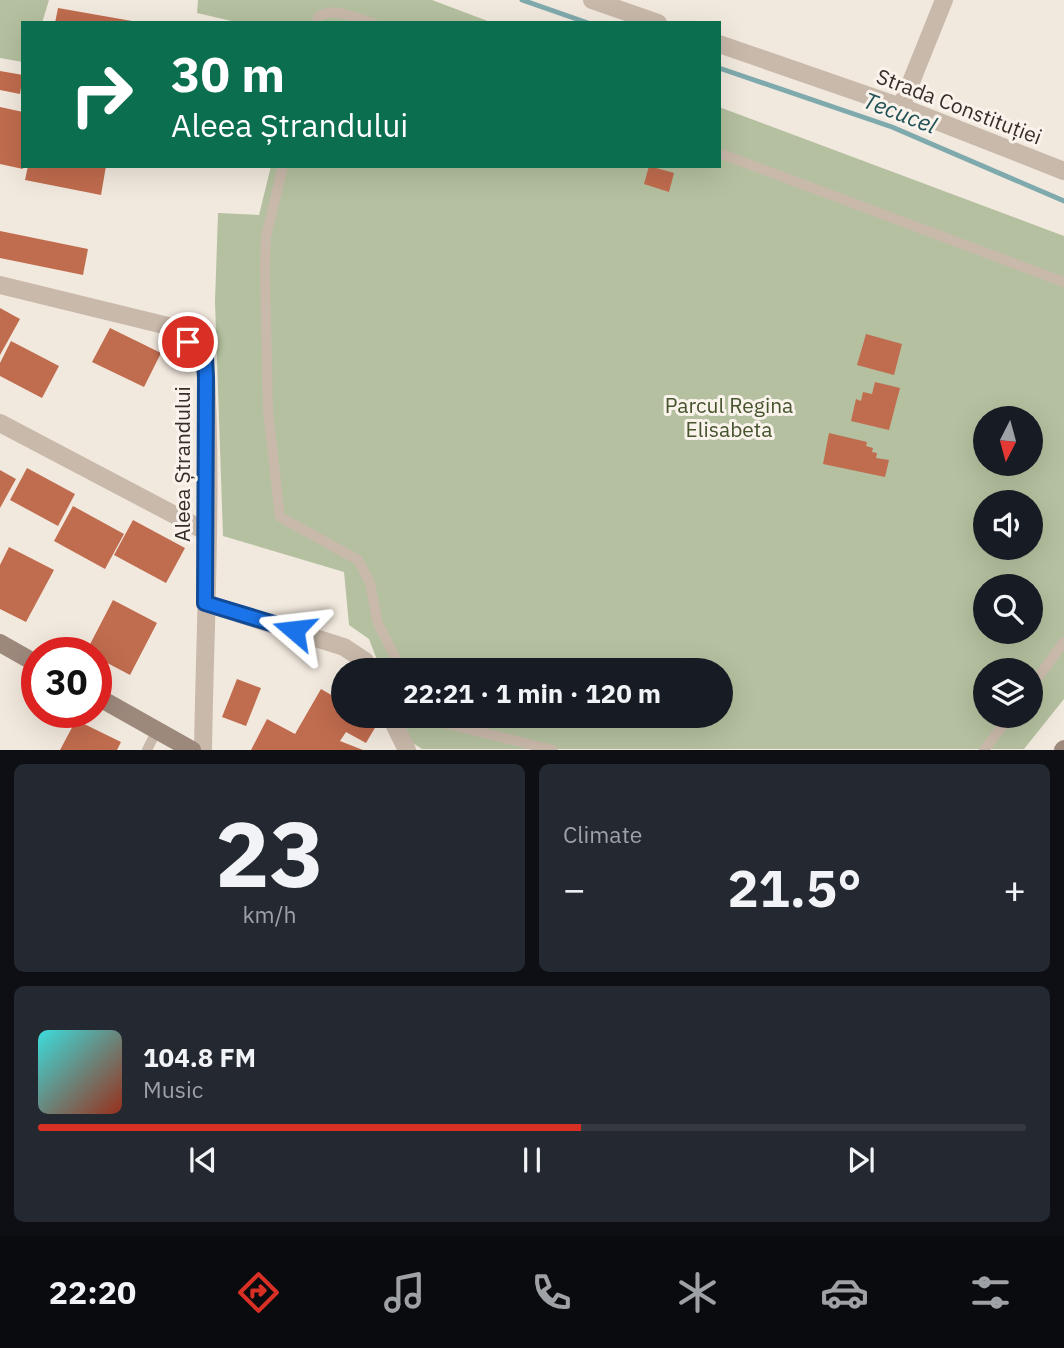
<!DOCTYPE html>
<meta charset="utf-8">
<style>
:root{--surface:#171b24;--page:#242831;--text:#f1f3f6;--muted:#9ea1a6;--line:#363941;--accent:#d93025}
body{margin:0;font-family:"IBM Plex Sans",sans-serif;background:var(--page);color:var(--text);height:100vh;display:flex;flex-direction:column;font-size:26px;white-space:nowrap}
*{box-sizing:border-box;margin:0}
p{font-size:23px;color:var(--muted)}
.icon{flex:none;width:38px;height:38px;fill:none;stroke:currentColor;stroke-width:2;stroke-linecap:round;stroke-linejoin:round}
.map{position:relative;height:750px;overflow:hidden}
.sheet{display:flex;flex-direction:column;gap:14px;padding:14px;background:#0d0f14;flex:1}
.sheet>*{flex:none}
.banner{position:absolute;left:21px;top:21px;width:700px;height:147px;border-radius:0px;box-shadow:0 7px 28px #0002;background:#0b6e4f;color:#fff;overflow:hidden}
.needle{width:46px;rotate:186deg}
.buttons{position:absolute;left:973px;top:406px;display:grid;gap:14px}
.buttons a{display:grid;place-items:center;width:70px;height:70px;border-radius:50%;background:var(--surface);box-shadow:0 7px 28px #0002;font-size:35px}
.speed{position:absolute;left:21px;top:637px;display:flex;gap:14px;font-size:35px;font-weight:700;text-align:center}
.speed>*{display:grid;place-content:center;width:91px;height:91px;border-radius:50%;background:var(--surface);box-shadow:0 7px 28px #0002;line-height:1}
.speed .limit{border:10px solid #d22;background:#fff;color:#111}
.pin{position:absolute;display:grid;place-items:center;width:60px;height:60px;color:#fff;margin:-30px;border:4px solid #fff;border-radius:50%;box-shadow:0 2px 7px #0007}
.me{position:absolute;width:77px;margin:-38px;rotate:287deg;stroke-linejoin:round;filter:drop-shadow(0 0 5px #0008)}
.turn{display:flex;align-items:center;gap:24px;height:147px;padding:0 35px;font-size:32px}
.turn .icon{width:91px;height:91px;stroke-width:2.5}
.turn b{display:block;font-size:49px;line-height:60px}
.big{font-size:52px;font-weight:700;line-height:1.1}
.sheet .tile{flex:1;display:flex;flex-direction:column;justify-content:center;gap:10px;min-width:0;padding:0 24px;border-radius:10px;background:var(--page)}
.sheet .dial{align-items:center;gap:0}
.dial b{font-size:91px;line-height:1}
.song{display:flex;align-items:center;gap:21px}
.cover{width:84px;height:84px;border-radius:10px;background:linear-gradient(135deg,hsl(180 70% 55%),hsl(10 70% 35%))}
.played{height:7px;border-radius:4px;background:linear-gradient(90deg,var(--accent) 55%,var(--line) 55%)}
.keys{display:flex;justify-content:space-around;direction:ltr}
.heat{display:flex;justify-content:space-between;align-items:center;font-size:38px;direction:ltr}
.sheet .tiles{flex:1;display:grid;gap:14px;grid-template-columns:1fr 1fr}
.tile:last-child{grid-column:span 2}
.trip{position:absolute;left:331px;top:658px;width:402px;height:70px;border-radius:35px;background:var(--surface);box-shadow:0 7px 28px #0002;font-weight:700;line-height:70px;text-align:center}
.menu{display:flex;height:112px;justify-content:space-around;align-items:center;background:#090b0e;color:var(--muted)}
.menu .icon{width:49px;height:49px}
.menu .selected{color:var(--accent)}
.menu b{font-size:32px;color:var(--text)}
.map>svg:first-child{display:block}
</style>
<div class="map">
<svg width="1064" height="750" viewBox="0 0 1064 750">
<rect width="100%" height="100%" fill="#f2e9de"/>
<path fill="#b4c09f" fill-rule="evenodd" d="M0 0H49L42 23H23V62L0 58Z
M198 0H432L493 23H240L197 13Z
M719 107 1064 236V699L1024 749H422L407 739 398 716H721V670H381L369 639 349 625 344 572 223 536 215 302 218 213 259 215 271 166H719ZM985 418H1031V464H985ZM985 502H1031V548H985ZM985 586H1031V632H985ZM985 670H1031V716H985Z"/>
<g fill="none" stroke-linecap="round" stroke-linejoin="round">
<path stroke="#7faaad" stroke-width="5" d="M522 0 588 23
M719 68 892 127 1064 201"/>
</g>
<path fill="#c06c4e" d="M58 8 132 21V23H55Z
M0 71 23 75 20 94 0 90Z
M0 107 23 112V169L0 164Z
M28 166H106L101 195 25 180Z
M649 166 674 173 669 192 644 184Z
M0 231 88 249 83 275 0 258Z
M0 308 20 319 0 355Z
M110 328 161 353 144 387 92 362Z
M866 334 902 344 894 375 857 365Z
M11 341 59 366 42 398 0 376V363Z
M875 382 900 388 889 430 851 421 856 399 861 401 863 392 872 394Z
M984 420H985V454L978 453Z
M829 433 867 442 866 446 873 448 872 452 877 453 876 458 889 460 885 477 823 464Z
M27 468 75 494 58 526 10 500Z
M0 470 16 479 0 508Z
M73 506 124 534 105 569 54 541Z
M133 520 185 548 166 583 114 555Z
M9 547 54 570 26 622 0 609V565Z
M113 600 157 623 130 675 96 657V653L86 652Z
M237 679 261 688 246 726 222 717Z
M321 689 340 700 343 695V716H382L366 743 346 732 340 741 363 750H251L267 719 295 734Z
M76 720 121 742 117 750H60Z"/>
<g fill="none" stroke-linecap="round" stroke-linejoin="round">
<path stroke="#c9b9ab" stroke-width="10" d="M317 23 318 17C334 6 355 18 372 23
M719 153 1064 282
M283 166 266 237 265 270 268 411 280 517 358 560 370 583 378 624 402 670
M1031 687 1064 642
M437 716 443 723 553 750
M147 750 157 730
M984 750 1010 716"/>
<path stroke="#c9b9ab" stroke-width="18" d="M592 0 658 23
M719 44 901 107 1064 171
M901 107 944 0
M0 285 172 327 205 358C213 488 205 619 203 750
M0 423 207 532
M205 603 344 647 365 661 371 670
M390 716 407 750"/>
<path stroke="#9d897c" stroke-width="18" d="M0 643 37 664
M96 696 192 750
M1063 750 1064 749"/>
</g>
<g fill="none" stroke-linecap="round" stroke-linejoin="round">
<g stroke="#114b97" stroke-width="18">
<path id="route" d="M188 342 205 358 206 378 205 603 294 630"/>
</g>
<use href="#route" stroke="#1a73e8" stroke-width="12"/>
</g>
<g text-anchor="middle" stroke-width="6" stroke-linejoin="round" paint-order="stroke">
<g font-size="21" fill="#372e2a" stroke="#f9f3eb">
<text transform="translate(959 107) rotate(21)" y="7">Strada Constituției</text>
<text transform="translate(183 464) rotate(-90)" y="7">Aleea Ștrandului</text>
</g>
<g font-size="21" fill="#46542e" stroke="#f9f3eb">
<text x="729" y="413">Parcul Regina<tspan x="729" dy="24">Elisabeta</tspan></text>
</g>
<g font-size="23" font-style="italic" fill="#215257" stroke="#f9f3eb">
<text transform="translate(900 113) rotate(21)" y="8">Tecucel</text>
</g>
</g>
</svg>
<div class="buttons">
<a><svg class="needle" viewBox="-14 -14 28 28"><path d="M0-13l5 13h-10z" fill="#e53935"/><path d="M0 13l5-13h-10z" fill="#9ea1a6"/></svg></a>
<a><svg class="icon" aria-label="sound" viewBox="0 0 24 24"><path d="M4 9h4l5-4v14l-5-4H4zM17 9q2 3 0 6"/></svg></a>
<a><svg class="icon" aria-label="search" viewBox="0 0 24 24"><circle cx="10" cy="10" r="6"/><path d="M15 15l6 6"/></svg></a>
<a><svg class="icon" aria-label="layers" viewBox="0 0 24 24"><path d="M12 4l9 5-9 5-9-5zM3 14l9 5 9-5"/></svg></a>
</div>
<div class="speed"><div class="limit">30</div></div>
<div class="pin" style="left:188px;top:342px;background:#d93025"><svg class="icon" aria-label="arrive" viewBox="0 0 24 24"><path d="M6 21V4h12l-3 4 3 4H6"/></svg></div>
<svg class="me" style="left:294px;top:630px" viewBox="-20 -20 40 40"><path d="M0-17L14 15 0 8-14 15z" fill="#1a73e8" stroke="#fff" stroke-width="4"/></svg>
<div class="trip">22:21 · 1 min · 120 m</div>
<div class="banner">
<div class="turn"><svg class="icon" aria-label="right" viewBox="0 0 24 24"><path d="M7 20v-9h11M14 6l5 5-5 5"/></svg><div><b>30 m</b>Aleea Ștrandului</div></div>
</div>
</div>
<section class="sheet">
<div class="tiles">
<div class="tile dial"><b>23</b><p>km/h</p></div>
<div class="tile"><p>Climate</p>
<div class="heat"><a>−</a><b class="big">21.5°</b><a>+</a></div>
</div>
<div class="tile">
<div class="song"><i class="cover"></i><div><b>104.8 FM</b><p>Music</p></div></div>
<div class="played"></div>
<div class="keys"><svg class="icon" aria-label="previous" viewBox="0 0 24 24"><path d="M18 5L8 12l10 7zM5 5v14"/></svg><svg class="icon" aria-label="pause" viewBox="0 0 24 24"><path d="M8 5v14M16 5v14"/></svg><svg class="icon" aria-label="next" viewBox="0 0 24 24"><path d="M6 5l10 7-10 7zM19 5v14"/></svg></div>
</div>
</div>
</section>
<nav class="menu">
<b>22:20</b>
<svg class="icon selected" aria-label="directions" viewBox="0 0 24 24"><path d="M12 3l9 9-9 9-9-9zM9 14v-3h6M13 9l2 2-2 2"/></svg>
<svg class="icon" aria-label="music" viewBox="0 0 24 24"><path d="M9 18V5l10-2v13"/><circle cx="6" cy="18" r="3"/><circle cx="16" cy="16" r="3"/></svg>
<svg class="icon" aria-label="phone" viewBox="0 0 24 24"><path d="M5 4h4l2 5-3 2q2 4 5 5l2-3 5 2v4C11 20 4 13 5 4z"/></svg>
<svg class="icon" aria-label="climate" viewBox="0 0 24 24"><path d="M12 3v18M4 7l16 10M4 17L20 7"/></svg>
<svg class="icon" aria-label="car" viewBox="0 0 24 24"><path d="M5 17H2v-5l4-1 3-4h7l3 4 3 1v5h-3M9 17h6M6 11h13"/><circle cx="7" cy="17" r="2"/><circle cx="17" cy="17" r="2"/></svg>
<svg class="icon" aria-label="filters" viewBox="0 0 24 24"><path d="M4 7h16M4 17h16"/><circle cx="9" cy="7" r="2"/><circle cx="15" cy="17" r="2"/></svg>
</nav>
